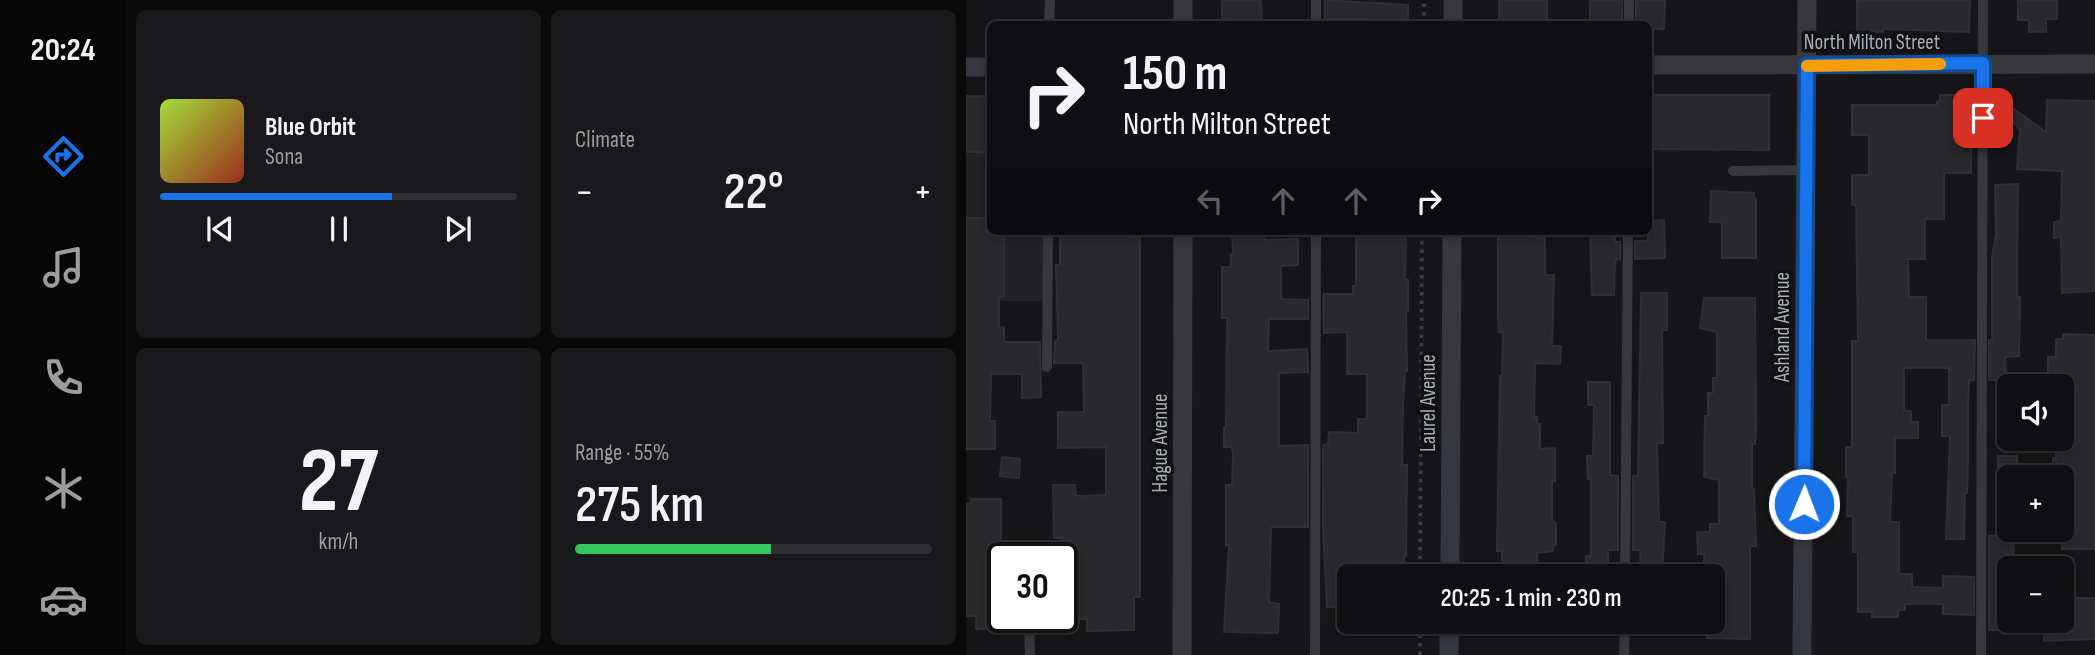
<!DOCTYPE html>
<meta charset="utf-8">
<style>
:root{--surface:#101012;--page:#19191b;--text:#f1f3f6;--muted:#9c9d9f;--line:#303032;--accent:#1a73e8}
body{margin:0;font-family:"Sofia Sans Condensed",sans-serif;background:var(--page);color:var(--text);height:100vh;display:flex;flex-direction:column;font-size:26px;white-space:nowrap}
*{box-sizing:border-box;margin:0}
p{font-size:23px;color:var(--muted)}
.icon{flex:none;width:38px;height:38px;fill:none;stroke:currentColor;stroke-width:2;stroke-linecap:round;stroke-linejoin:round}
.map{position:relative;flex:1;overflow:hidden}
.side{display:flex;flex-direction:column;gap:10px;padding:10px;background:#09090a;width:840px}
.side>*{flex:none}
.banner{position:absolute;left:21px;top:21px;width:665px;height:214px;border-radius:10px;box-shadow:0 4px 10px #0003,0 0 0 2px var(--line);background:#101012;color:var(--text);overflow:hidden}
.tools{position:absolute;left:1031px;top:374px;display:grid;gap:14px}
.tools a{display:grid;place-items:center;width:77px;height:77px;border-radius:10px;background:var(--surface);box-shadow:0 4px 10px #0003,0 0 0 2px var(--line);font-size:35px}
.speed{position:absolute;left:21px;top:542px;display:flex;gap:14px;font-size:35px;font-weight:700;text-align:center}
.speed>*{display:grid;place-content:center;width:91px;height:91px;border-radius:50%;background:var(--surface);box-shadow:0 4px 10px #0003,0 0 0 2px var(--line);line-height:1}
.speed .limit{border:4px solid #111;border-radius:10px;background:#fff;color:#111}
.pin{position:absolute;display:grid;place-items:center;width:60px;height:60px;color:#fff;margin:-30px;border-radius:14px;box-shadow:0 4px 10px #0006}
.me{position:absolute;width:77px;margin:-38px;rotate:1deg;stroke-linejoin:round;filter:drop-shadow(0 0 5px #0008)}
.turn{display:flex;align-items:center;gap:24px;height:147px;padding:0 21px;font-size:32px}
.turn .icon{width:91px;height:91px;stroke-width:2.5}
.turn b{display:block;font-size:49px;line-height:60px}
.lanes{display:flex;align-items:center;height:66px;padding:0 21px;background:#0003;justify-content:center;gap:35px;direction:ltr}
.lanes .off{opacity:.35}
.big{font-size:52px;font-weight:600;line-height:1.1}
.side .widget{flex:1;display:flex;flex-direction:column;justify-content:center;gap:10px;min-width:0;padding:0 24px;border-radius:10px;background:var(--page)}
.side .dial{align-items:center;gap:0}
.dial b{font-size:91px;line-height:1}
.song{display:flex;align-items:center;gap:21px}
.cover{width:84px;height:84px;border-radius:10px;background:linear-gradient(135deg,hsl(80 70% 55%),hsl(10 70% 35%))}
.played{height:7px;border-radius:4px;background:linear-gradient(90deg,var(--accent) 65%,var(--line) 65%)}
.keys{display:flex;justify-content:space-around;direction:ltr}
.heat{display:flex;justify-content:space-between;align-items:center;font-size:38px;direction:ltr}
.charge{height:10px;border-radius:5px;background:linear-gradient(90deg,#34c759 55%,var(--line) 0)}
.side .tiles{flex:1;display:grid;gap:10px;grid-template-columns:repeat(2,1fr)}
.trip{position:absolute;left:371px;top:564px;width:388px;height:70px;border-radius:10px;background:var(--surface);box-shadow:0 4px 10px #0003,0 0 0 2px var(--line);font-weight:600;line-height:70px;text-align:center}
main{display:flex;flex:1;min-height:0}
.tab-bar{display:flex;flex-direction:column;width:126px;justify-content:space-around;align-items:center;background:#060607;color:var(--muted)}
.tab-bar .icon{width:49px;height:49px}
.tab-bar .active{color:var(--accent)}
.tab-bar b{font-size:32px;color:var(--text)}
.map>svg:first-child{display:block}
</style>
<main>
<nav class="tab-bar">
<b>20:24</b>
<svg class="icon active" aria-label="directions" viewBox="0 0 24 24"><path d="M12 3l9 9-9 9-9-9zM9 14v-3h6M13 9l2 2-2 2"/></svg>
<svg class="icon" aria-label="music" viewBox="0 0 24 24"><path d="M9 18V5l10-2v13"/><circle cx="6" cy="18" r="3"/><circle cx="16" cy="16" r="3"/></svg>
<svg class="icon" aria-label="phone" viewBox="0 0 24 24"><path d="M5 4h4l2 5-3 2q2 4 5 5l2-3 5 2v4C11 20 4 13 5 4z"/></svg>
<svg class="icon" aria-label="climate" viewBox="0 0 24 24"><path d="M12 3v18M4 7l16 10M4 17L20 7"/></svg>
<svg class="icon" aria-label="car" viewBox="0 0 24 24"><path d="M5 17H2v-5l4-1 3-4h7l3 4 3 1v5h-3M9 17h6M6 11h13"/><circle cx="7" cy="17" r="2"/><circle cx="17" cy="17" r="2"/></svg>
</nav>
<section class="side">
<div class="tiles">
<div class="widget">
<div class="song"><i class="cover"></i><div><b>Blue Orbit</b><p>Sona</p></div></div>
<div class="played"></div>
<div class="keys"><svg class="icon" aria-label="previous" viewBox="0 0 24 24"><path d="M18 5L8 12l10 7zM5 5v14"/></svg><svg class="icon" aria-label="pause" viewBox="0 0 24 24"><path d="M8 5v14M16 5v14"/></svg><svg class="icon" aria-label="next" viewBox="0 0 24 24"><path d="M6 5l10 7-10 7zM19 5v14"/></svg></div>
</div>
<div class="widget"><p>Climate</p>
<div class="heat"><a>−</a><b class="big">22°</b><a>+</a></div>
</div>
<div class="widget dial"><b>27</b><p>km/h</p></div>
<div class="widget"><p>Range · 55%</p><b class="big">275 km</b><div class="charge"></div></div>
</div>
</section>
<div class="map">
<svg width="1129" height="655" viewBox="0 0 1129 655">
<rect width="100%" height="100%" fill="#161618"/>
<path fill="#222225" d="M0 95H24V231H77V301H0Z"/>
<path fill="#29292c" stroke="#303034" stroke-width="2" d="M256 0H295L296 24H263V18H256Z
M359 0 442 5V24H399V19H359Z
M533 0H581V24H533Z
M624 0H656V24H624Z
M670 0H699L698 29H682V24H670Z
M891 0H1004L1003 32 917 29V32L891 31Z
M1052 0H1091V19H1080V32H1063V20H1052Z
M682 95H803V150L682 149Z
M974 95H1006L1005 173H978V219H959V259H942L943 297H960V340H1009L1008 380H1003L1002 404V465L1001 493H999L998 539H980L984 436H976V405H983V368H938V411H945V422H952V438H929V473H926L924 522H933V574H946V587L977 588V576L1008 577V615L977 614V604H939V610H932V617H906V612H892V552H887V516H881L882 477H880V447H886V341H892L890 205H886V175H903V135H886V105H971V102L974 101Z
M0 96H24V152H0Z
M1035 100 1080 132 1081 100 1129 101V291L1096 293 1095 237 1088 238V222L1095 221 1096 171 1051 169 1054 130 1031 104Z
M1052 184 1051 272V297H1054L1053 356 1039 357 1040 380H1023V340H1026V258L1030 234 1029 185Z
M745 191 788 193V199H790V258H756V222H744Z
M0 218H24V231H38V296H33V328L38 327V342H74L75 397 56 398V374H25L24 421H29V449H0Z
M698 220 699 258 669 259V241H682V221Z
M94 231H116V234H167V237H174V597H168V630L121 631V619H96V538H88L87 485H109L110 496 140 495V447L92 448V412H118L117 363H88L89 342 92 339 90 265H94Z
M266 231H298V240L332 239V265L315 266V299L342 300V319H303L302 351 341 349 342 372 313 373V446L342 445V527H305L303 602 313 604 312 633 258 632 263 545H260V485H266L267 455 266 447H258V427H260L261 318H256V267H265V254H267Z
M532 231 569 232V238H579V275H588L586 346H595L594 364 569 363 568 417H571V424H574V449L589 448V481H586V521L590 523V545H587V551L571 553V576H536V551H531L534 376H536L537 332H533L532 319Z
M624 231H649V242H654V259L649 260 648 295H626Z
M397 232 433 233V235H440L439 280H442V311H440L441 371H439L437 406 436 465H441L440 556H438V576H383V607H361L357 527V445L362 444 363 432 392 433V419H401V374H381V332L358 333 357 300 358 294H387V286H390V235H397Z
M675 293H701V330H696L697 443H691L693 522H699L696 575H675L674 550H667V476H672Z
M738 298H789L790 431 789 444H786V489H788L790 546H784V639L741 638 742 621H747V576H738V554H732L731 532H744V524H753V480L738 477 739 416H742V393H747V378H751V332L734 328Z
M1097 334 1129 335V549H1096L1097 477 1087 476V458L1090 459V451H1093V445H1096V387H1082V357H1090V339H1097Z
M622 382H644V475L652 476V550H642V576H620V556H625V479H622L621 456H627L628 405H622Z
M1032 456H1051V478H1032Z
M36 457 54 459 53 478 34 476Z
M5 499H35V550H29L31 586H35L37 589 34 629H10V616H0V504H5Z
M1047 535 1048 569H1043V630H1023V536Z
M1096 598H1129V639L1078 641V621H1096Z"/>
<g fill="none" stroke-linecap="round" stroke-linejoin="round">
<path stroke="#3d3f44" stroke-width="3.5" stroke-dasharray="3.5 5" stroke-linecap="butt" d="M458 24V0
M454 576 456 231
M454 655V621"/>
<path stroke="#37383d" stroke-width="10" d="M83 24 84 0
M350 24V0
M663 24V0
M767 171 840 170
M81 367 82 231
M659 576 662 231
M63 618 64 655
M349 655 350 231
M658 655 659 621
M1015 655 1017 0"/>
<path stroke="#37383d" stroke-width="19" d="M217 24V0
M487 24V0
M682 65 1129 64
M0 67H24
M484 576 486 231
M216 655 217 231
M483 655V621
M836 655 841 0"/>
</g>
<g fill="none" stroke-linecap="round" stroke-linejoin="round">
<g stroke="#114b97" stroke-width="18">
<path id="route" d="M838 504 841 65 1017 63V118"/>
</g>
<use href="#route" stroke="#1a73e8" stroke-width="12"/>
<path stroke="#f59e0b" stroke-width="12" d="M841 66 974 64"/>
</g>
<g text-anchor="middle" stroke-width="7" stroke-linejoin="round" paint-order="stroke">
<g font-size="21" fill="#a8adb8" stroke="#111113">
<text x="906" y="49">North Milton Street</text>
<text transform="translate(816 327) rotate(-90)" y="7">Ashland Avenue</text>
<text transform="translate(462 403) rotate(-90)" y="7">Laurel Avenue</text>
<text transform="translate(194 443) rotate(-90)" y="7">Hague Avenue</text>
</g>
</g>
</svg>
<div class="tools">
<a><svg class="icon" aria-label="sound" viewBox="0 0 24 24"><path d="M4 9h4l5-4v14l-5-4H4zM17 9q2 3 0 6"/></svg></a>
<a>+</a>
<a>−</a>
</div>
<div class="speed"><div class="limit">30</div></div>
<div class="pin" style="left:1017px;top:118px;background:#d93025"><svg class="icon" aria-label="arrive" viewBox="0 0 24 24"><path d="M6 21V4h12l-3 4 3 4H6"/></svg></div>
<svg class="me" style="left:838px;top:504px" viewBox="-20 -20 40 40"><circle r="17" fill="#1a73e8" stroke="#fff" stroke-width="3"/><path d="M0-11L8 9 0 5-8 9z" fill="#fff"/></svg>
<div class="trip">20:25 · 1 min · 230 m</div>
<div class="banner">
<div class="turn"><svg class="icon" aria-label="right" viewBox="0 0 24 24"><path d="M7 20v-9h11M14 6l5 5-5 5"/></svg><div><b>150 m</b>North Milton Street</div></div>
<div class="lanes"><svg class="icon off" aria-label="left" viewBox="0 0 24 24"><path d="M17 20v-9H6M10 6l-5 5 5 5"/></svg><svg class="icon off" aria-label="ahead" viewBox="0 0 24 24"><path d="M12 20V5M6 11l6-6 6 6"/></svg><svg class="icon off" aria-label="ahead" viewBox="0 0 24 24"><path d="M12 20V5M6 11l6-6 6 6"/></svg><svg class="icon" aria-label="right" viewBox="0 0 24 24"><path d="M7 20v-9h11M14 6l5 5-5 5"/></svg></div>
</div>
</div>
</main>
